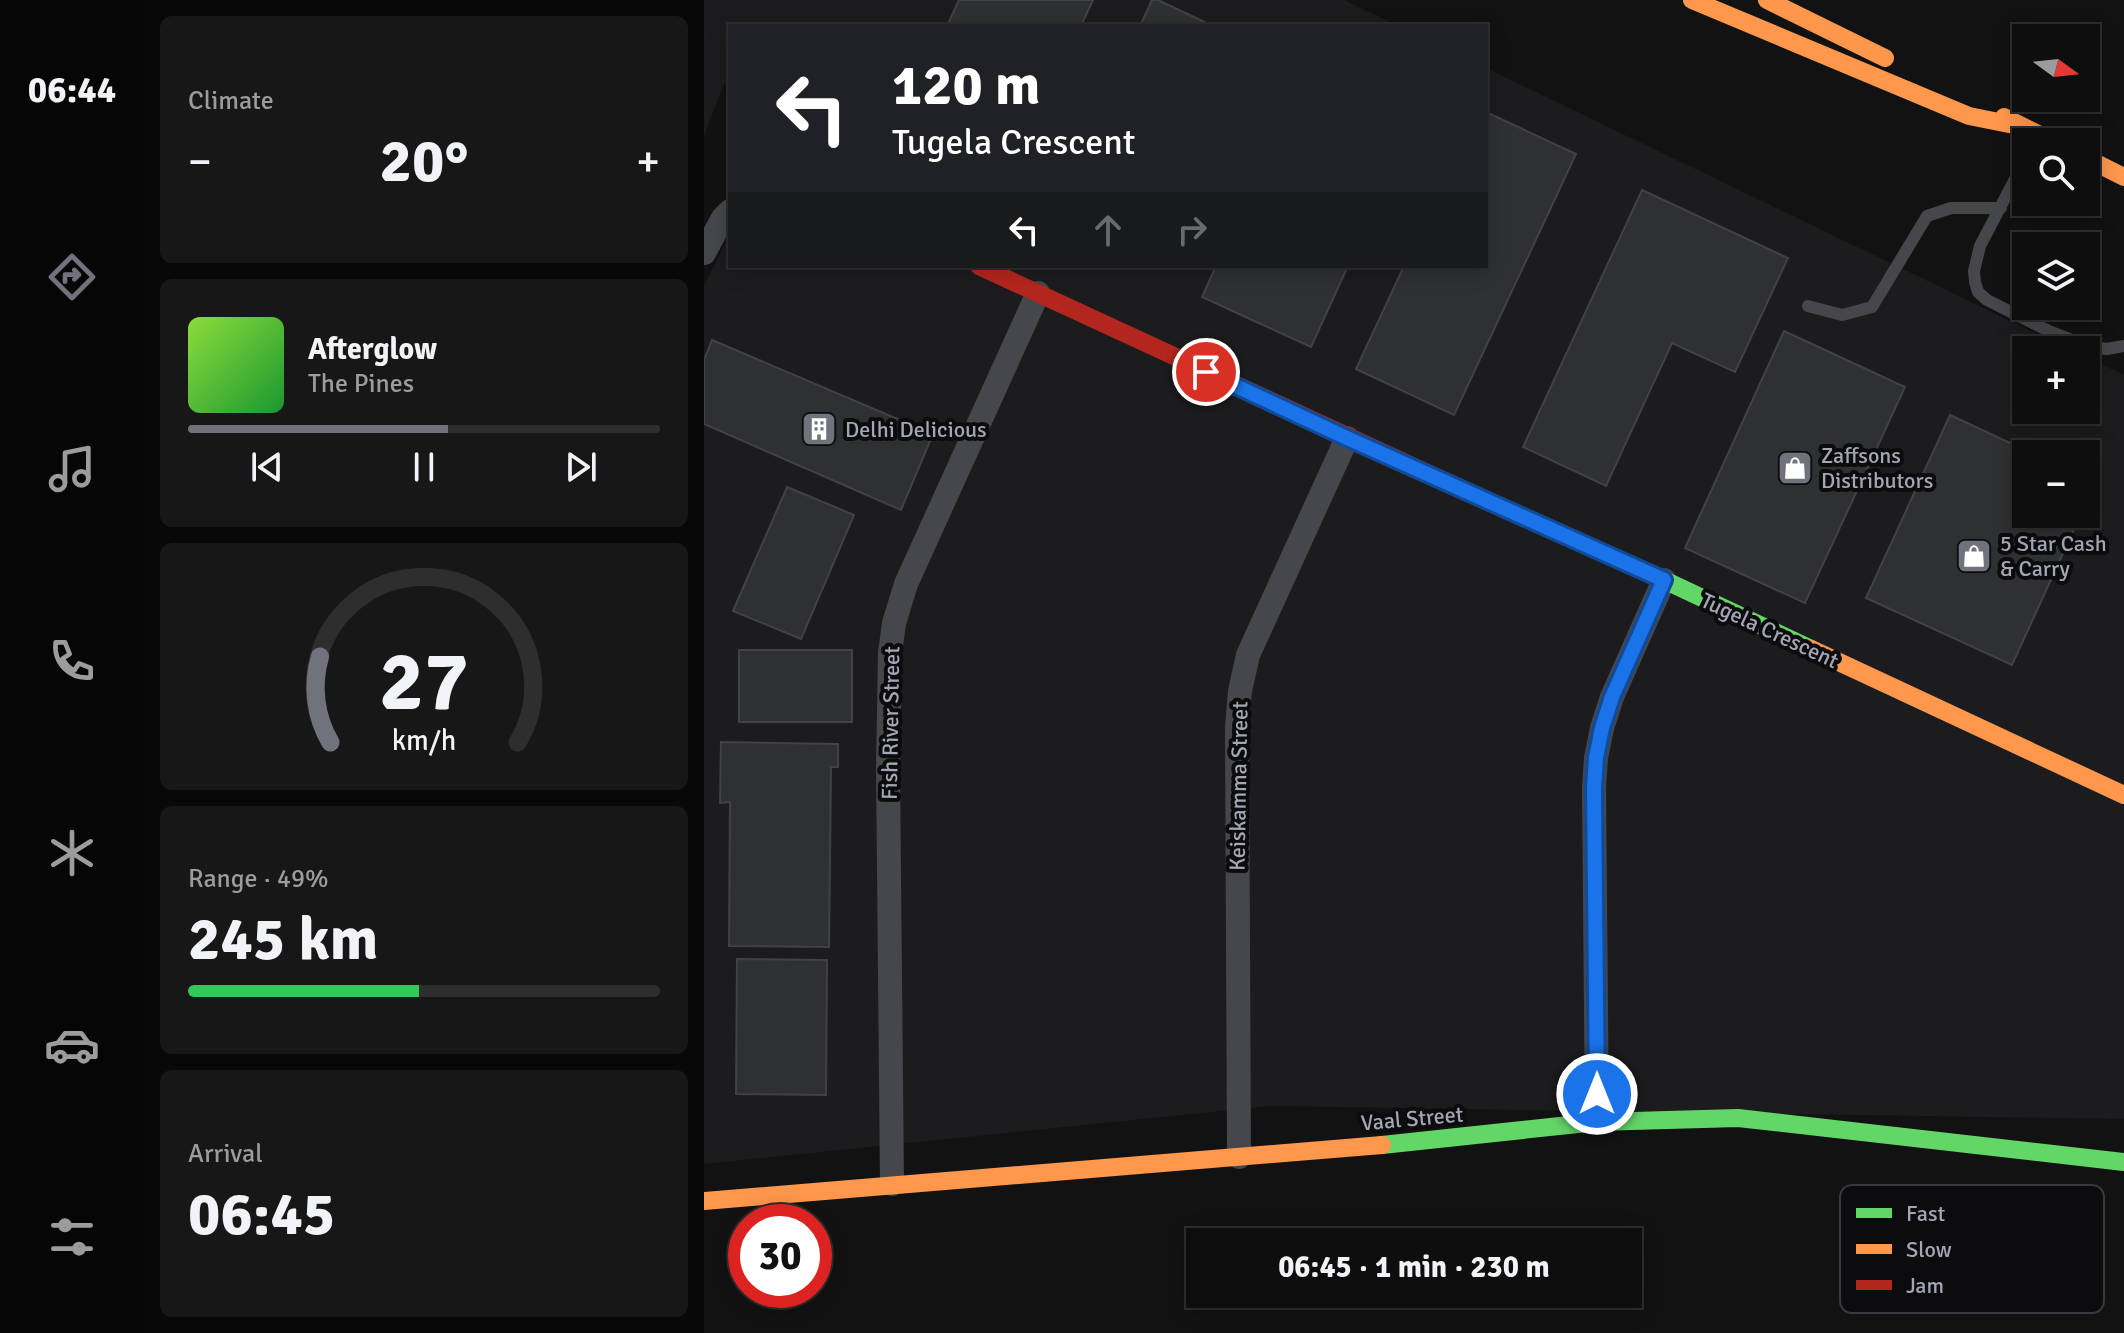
<!DOCTYPE html>
<meta charset="utf-8">
<style>
:root{--surface:#0e0e0e;--page:#171717;--text:#f1f3f6;--muted:#9b9c9e;--line:#2e2e2e;--accent:#70737b}
body{margin:0;font-family:Signika,sans-serif;background:var(--page);color:var(--text);height:100vh;display:flex;flex-direction:column;font-size:30px;white-space:nowrap}
*{box-sizing:border-box;margin:0}
p{font-size:26px;color:var(--muted)}
.icon{flex:none;width:44px;height:44px;fill:none;stroke:currentColor;stroke-width:2;stroke-linecap:round;stroke-linejoin:round}
.map{position:relative;flex:1;overflow:hidden}
.panel{display:flex;flex-direction:column;gap:16px;padding:16px;background:#080808;width:560px}
.panel>*{flex:none}
.top-card{position:absolute;left:24px;top:24px;width:760px;height:244px;border-radius:0px;box-shadow:0 4px 20px #0003,0 0 0 2px var(--line);background:#202124;color:#fff;overflow:hidden}
.needle{width:52px;rotate:105deg}
.tools{position:absolute;left:1308px;top:24px;display:grid;gap:16px}
.tools a{display:grid;place-items:center;width:88px;height:88px;border-radius:0px;background:var(--surface);box-shadow:0 4px 20px #0003,0 0 0 2px var(--line);font-size:40px}
.speed{position:absolute;left:24px;top:1204px;display:flex;gap:16px;font-size:40px;font-weight:700;text-align:center}
.speed>*{display:grid;place-content:center;width:104px;height:104px;border-radius:50%;background:var(--surface);box-shadow:0 4px 20px #0003,0 0 0 2px var(--line);line-height:1}
.speed .limit{border:12px solid #d22;background:#fff;color:#111}
.pin{position:absolute;display:grid;place-items:center;width:68px;height:68px;color:#fff;margin:-34px;border:4px solid #fff;border-radius:50%;box-shadow:0 2px 8px #0007}
.me{position:absolute;width:88px;margin:-44px;rotate:0deg;stroke-linejoin:round;filter:drop-shadow(0 0 6px #0008)}
.turn{display:flex;align-items:center;gap:28px;height:168px;padding:0 32px;font-size:36px}
.turn .icon{width:104px;height:104px;stroke-width:2.5}
.turn b{display:block;font-size:56px;line-height:68px}
.lanes{display:flex;align-items:center;height:76px;padding:0 32px;background:#0003;justify-content:center;gap:40px;direction:ltr}
.lanes .off{opacity:.35}
.big{font-size:60px;font-weight:700;line-height:1.1}
.panel .card{flex:1;display:flex;flex-direction:column;justify-content:center;gap:12px;min-width:0;padding:0 28px;border-radius:12px;background:var(--page)}
.panel .dial{align-items:center;gap:0}
.dial svg{height:208px;overflow:visible;fill:none;stroke:var(--line);stroke-width:7;stroke-linecap:round;text-anchor:middle}
.dial text{fill:var(--text);stroke:none}
.song{display:flex;align-items:center;gap:24px}
.cover{width:96px;height:96px;border-radius:12px;background:linear-gradient(135deg,hsl(90 70% 55%),hsl(130 70% 35%))}
.played{height:8px;border-radius:4px;background:linear-gradient(90deg,var(--accent) 55%,var(--line) 55%)}
.keys{display:flex;justify-content:space-around;direction:ltr}
.heat{display:flex;justify-content:space-between;align-items:center;font-size:44px;direction:ltr}
.charge{height:12px;border-radius:6px;background:linear-gradient(90deg,#34c759 49%,var(--line) 0)}
.trip{position:absolute;left:482px;top:1228px;width:456px;height:80px;border-radius:0px;background:var(--surface);box-shadow:0 4px 20px #0003,0 0 0 2px var(--line);font-weight:700;line-height:80px;text-align:center}
main{display:flex;flex:1;min-height:0}
.tabs{display:flex;flex-direction:column;width:144px;justify-content:space-around;align-items:center;background:#060606;color:var(--muted)}
.tabs .icon{width:56px;height:56px}
.tabs .current{color:var(--accent)}
.tabs b{font-size:36px;color:var(--text)}
.map>svg:first-child{display:block}
</style>
<main>
<nav class="tabs">
<b>06:44</b>
<svg class="icon current" aria-label="directions" viewBox="0 0 24 24"><path d="M12 3l9 9-9 9-9-9zM9 14v-3h6M13 9l2 2-2 2"/></svg>
<svg class="icon" aria-label="music" viewBox="0 0 24 24"><path d="M9 18V5l10-2v13"/><circle cx="6" cy="18" r="3"/><circle cx="16" cy="16" r="3"/></svg>
<svg class="icon" aria-label="phone" viewBox="0 0 24 24"><path d="M5 4h4l2 5-3 2q2 4 5 5l2-3 5 2v4C11 20 4 13 5 4z"/></svg>
<svg class="icon" aria-label="climate" viewBox="0 0 24 24"><path d="M12 3v18M4 7l16 10M4 17L20 7"/></svg>
<svg class="icon" aria-label="car" viewBox="0 0 24 24"><path d="M5 17H2v-5l4-1 3-4h7l3 4 3 1v5h-3M9 17h6M6 11h13"/><circle cx="7" cy="17" r="2"/><circle cx="17" cy="17" r="2"/></svg>
<svg class="icon" aria-label="filters" viewBox="0 0 24 24"><path d="M4 7h16M4 17h16"/><circle cx="9" cy="7" r="2"/><circle cx="15" cy="17" r="2"/></svg>
</nav>
<section class="panel">
<div class="card"><p>Climate</p>
<div class="heat"><a>−</a><b class="big">20°</b><a>+</a></div>
</div>
<div class="card">
<div class="song"><i class="cover"></i><div><b>Afterglow</b><p>The Pines</p></div></div>
<div class="played"></div>
<div class="keys"><svg class="icon" aria-label="previous" viewBox="0 0 24 24"><path d="M18 5L8 12l10 7zM5 5v14"/></svg><svg class="icon" aria-label="pause" viewBox="0 0 24 24"><path d="M8 5v14M16 5v14"/></svg><svg class="icon" aria-label="next" viewBox="0 0 24 24"><path d="M6 5l10 7-10 7zM19 5v14"/></svg></div>
</div>
<div class="card dial"><svg viewBox="0 0 100 80">
<path d="M14 69A42 42 0 1 1 86 69"/>
<path d="M14 69A42 42 0 0 1 10 36" stroke="#70737b"/>
<text x="50" y="56" font-size="32" font-weight="700">27</text>
<text x="50" y="72" font-size="11">km/h</text>
</svg></div>
<div class="card"><p>Range · 49%</p><b class="big">245 km</b><div class="charge"></div></div>
<div class="card"><p>Arrival</p><b class="big">06:45</b></div>
</section>
<div class="map">
<svg width="1420" height="1333" viewBox="0 0 1420 1333">
<rect width="100%" height="100%" fill="#121212"/>
<path fill="#1c1c1f" fill-rule="evenodd" d="M0 0H640L694 26H26V87L20 84 0 136Z
M782 68 1367 350H1322V410H1382V357L1420 375V1119L566 1106 0 1164V285L26 234V266H782ZM1322 454H1382V514H1322Z"/>
<path fill="#2f3032" stroke="#414246" stroke-width="2" d="M255 0H389L377 26H243Z
M448 0H454L509 26H436Z
M782 112 872 154 750 415 652 369 700 266H782Z
M938 190 1084 258 1031 372 968 343 902 486 819 447Z
M512 266H644L607 347 498 297Z
M1080 331 1201 387 1101 603 981 548Z
M8 340 229 434 197 510 0 424V360Z
M1246 415 1330 454H1322V514H1377L1308 665 1162 598Z
M83 487 150 515 97 639 29 611Z
M35 650H148V722H35Z
M17 742 134 744V767H127L125 947 25 946 26 802 16 803Z
M33 959 123 960 122 1095 32 1094Z"/>
<g fill="none" stroke-linecap="round" stroke-linejoin="round">
<path stroke="#46474b" stroke-width="12" d="M1322 158 1276 246 1270 271 1271 282 1274 292 1283 300 1345 331 1384 346 1403 349 1420 346
M1104 306 1138 315 1168 307 1223 216 1247 208H1297"/>
<path stroke="#46474b" stroke-width="24" d="M0 253 19 218 26 211
M893 1122 890 788 892 758 898 728 908 697 960 580
M535 1157 533 727 536 691 544 655 643 438
M188 1184 184 767 186 653 190 623 202 584 334 293"/>
<path stroke="#63d668" stroke-width="18" d="M749 485 960 580 1107 649
M678 1145 893 1122 1034 1118 1420 1162"/>
<path stroke="#ff974d" stroke-width="18" d="M988 0 1265 116 1320 127
M1063 0 1181 58
M1300 117 1350 142
M1382 158 1420 177
M1107 649 1420 795
M0 1201 678 1145"/>
<path stroke="#b3261e" stroke-width="18" d="M275 266 749 485"/>
</g>
<g fill="none" stroke-linecap="round" stroke-linejoin="round">
<g stroke="#114b97" stroke-width="20">
<path id="route" d="M502 372 643 438 960 580 908 697 898 728 892 758 890 788 893 1094"/>
</g>
<use href="#route" stroke="#1a73e8" stroke-width="14"/>
</g>
<defs>
<g id="building-square" transform="scale(1.8)"><rect x="-9" y="-9" width="18" height="18" rx="4" fill="#70737b" stroke="#0c0c0e"/><path d="M-4-6H4V6H1V3H-1V6H-4ZM-2.5-4.3h1.7v1.8h-1.7ZM.8-4.3h1.7v1.8H.8ZM-2.5-1h1.7V.8h-1.7ZM.8-1h1.7V.8H.8Z" fill="#fff"/></g>
<g id="shop-square" transform="scale(1.8)"><rect x="-9" y="-9" width="18" height="18" rx="4" fill="#70737b" stroke="#0c0c0e"/><path d="M-5-2.5h2.3a2.7 3.5 0 0 1 5.4 0H5L5.5 6h-11ZM-1.5-2.5h3a1.5 2.3 0 0 0-3 0Z" fill="#fff"/></g>
</defs>
<g fill-rule="evenodd">
<use href="#building-square" x="115" y="429"/>
<use href="#shop-square" x="1091" y="468"/>
<use href="#shop-square" x="1270" y="556"/>
</g>
<g text-anchor="middle" stroke-width="8" stroke-linejoin="round" paint-order="stroke">
<g font-size="22" fill="#a3a7b3" stroke="#0c0c0e" text-anchor="start">
<text x="141" y="437">Delhi Delicious</text>
<text x="1117" y="463">Zaffsons<tspan x="1117" dy="25">Distributors</tspan></text>
<text x="1296" y="551">5 Star Cash<tspan x="1296" dy="25">&amp; Carry</tspan></text>
</g>
<g font-size="22" fill="#a3a7b3" stroke="#0c0c0e">
<text transform="translate(1066 630) rotate(25)" y="8">Tugela Crescent</text>
<text transform="translate(186 723) rotate(-89)" y="8">Fish River Street</text>
<text transform="translate(534 786) rotate(-89)" y="8">Keiskamma Street</text>
<text transform="translate(708 1118) rotate(-5)" y="8">Vaal Street</text>
</g>
</g>
<rect x="1136" y="1185" width="264" height="128" rx="12" fill="#0c0c0e" stroke="#393a40" stroke-width="2"/>
<rect x="1152" y="1208" width="36" height="10" fill="#63d668"/>
<rect x="1152" y="1244" width="36" height="10" fill="#ff974d"/>
<rect x="1152" y="1280" width="36" height="10" fill="#b3261e"/>
<g font-size="22" fill="#a3a7b3">
<text x="1202" y="1221">Fast</text>
<text x="1202" y="1257">Slow</text>
<text x="1202" y="1293">Jam</text>
</g>
</svg>
<div class="tools">
<a><svg class="needle" viewBox="-14 -14 28 28"><path d="M0-13l5 13h-10z" fill="#e53935"/><path d="M0 13l5-13h-10z" fill="#9b9c9e"/></svg></a>
<a><svg class="icon" aria-label="search" viewBox="0 0 24 24"><circle cx="10" cy="10" r="6"/><path d="M15 15l6 6"/></svg></a>
<a><svg class="icon" aria-label="layers" viewBox="0 0 24 24"><path d="M12 4l9 5-9 5-9-5zM3 14l9 5 9-5"/></svg></a>
<a>+</a>
<a>−</a>
</div>
<div class="speed"><div class="limit">30</div></div>
<div class="pin" style="left:502px;top:372px;background:#d93025"><svg class="icon" aria-label="arrive" viewBox="0 0 24 24"><path d="M6 21V4h12l-3 4 3 4H6"/></svg></div>
<svg class="me" style="left:893px;top:1094px" viewBox="-20 -20 40 40"><circle r="17" fill="#1a73e8" stroke="#fff" stroke-width="3"/><path d="M0-11L8 9 0 5-8 9z" fill="#fff"/></svg>
<div class="trip">06:45 · 1 min · 230 m</div>
<div class="top-card">
<div class="turn"><svg class="icon" aria-label="left" viewBox="0 0 24 24"><path d="M17 20v-9H6M10 6l-5 5 5 5"/></svg><div><b>120 m</b>Tugela Crescent</div></div>
<div class="lanes"><svg class="icon" aria-label="left" viewBox="0 0 24 24"><path d="M17 20v-9H6M10 6l-5 5 5 5"/></svg><svg class="icon off" aria-label="ahead" viewBox="0 0 24 24"><path d="M12 20V5M6 11l6-6 6 6"/></svg><svg class="icon off" aria-label="right" viewBox="0 0 24 24"><path d="M7 20v-9h11M14 6l5 5-5 5"/></svg></div>
</div>
</div>
</main>
